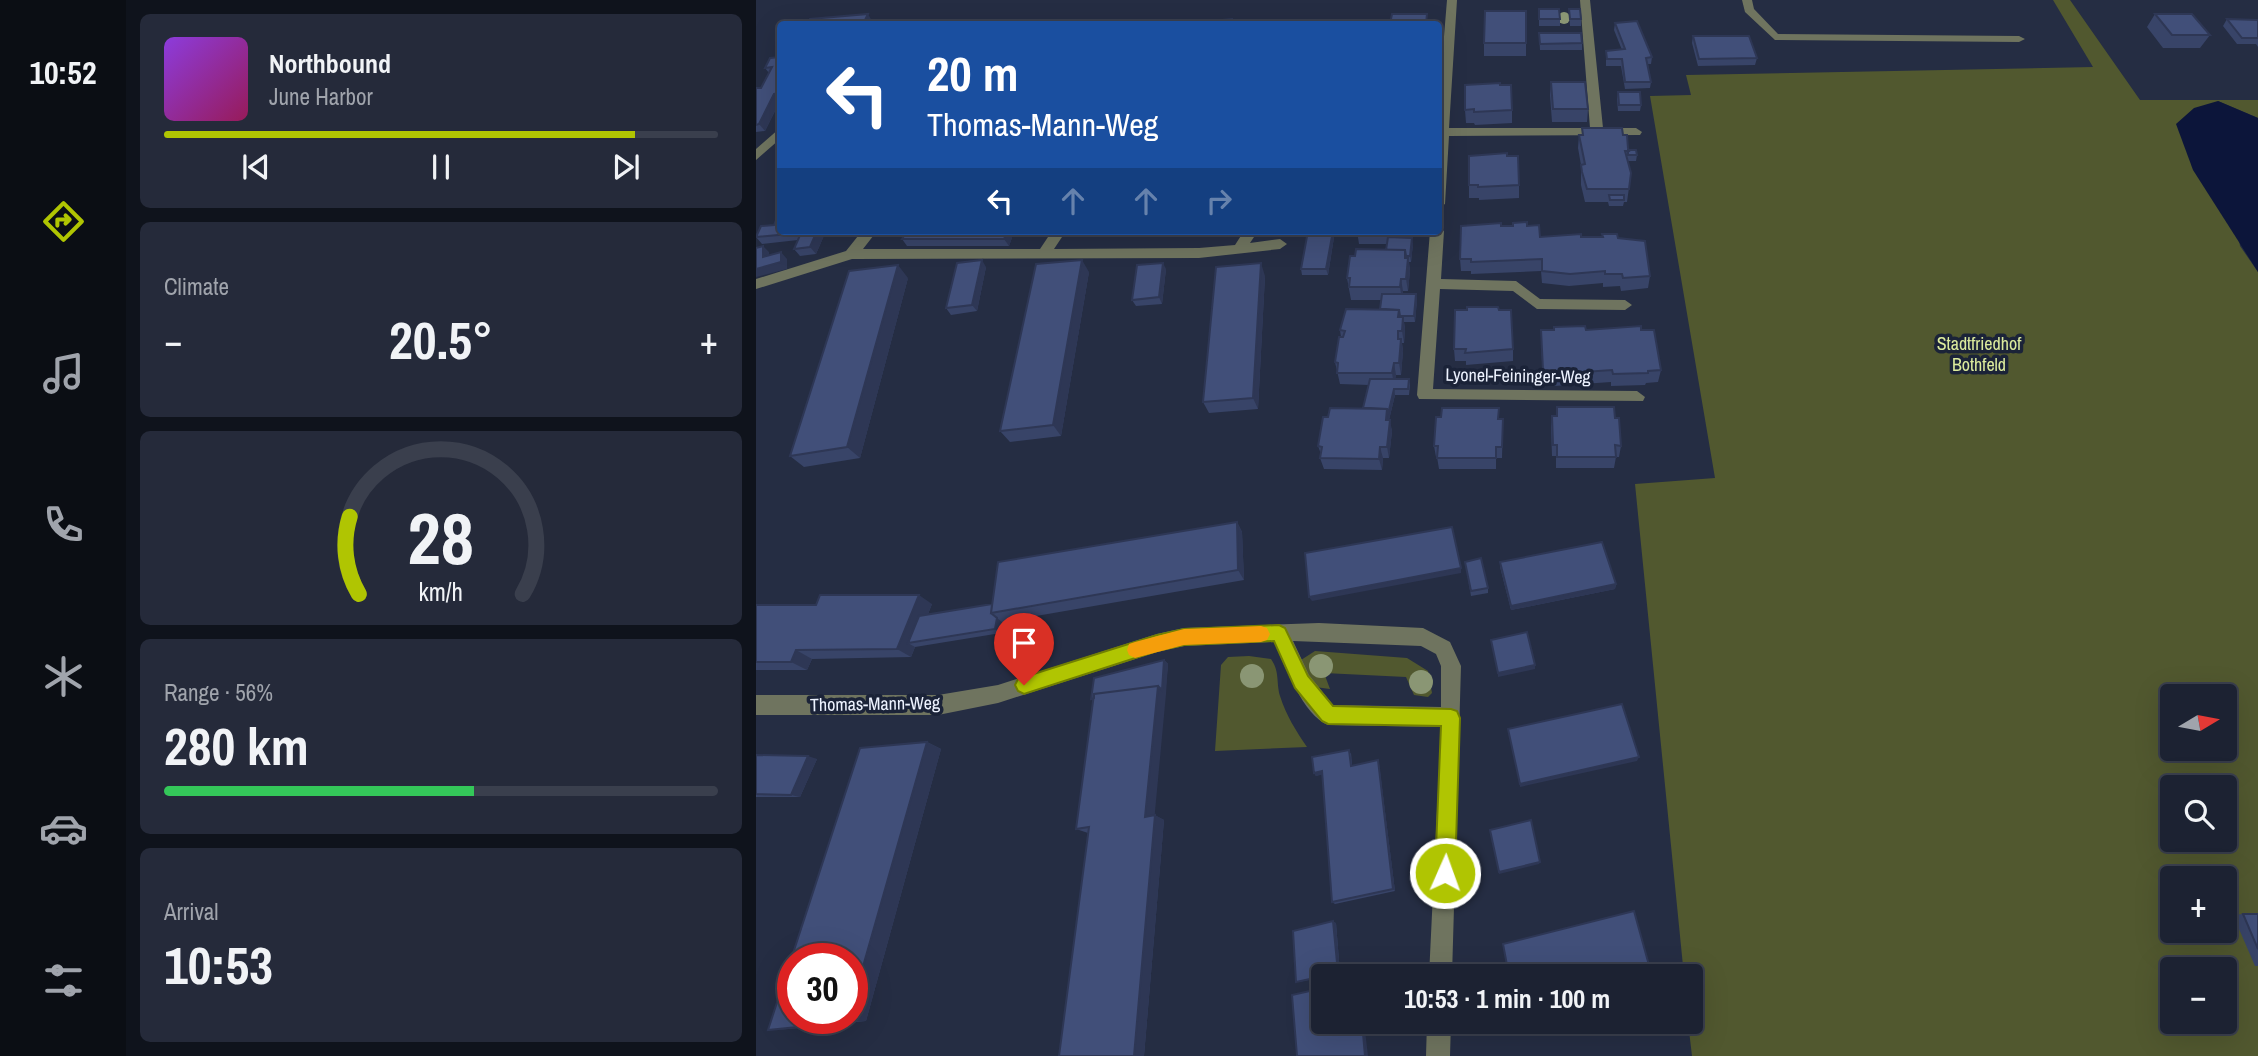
<!DOCTYPE html>
<meta charset="utf-8">
<style>
:root{--surface:#1c2232;--page:#252a3a;--text:#f1f3f6;--muted:#a0a4ac;--line:#3a3f4d;--accent:#b0c502}
body{margin:0;font-family:"Archivo Narrow",sans-serif;background:var(--page);color:var(--text);height:100vh;display:flex;flex-direction:column;font-size:26px;white-space:nowrap}
*{box-sizing:border-box;margin:0}
p{font-size:23px;color:var(--muted)}
.icon{flex:none;width:38px;height:38px;fill:none;stroke:currentColor;stroke-width:2;stroke-linecap:round;stroke-linejoin:round}
.map{position:relative;flex:1;overflow:hidden}
.side{display:flex;flex-direction:column;gap:14px;padding:14px;background:#0f131c;width:630px}
.side>*{flex:none}
.hud{position:absolute;left:21px;top:21px;width:665px;height:214px;border-radius:7px;box-shadow:0 7px 28px #0002,0 0 0 2px var(--line);background:#1a4fa0;color:#fff;overflow:hidden}
.needle{width:46px;rotate:80deg}
.tools{position:absolute;left:1404px;top:684px;display:grid;gap:14px}
.tools a{display:grid;place-items:center;width:77px;height:77px;border-radius:7px;background:var(--surface);box-shadow:0 7px 28px #0002,0 0 0 2px var(--line);font-size:35px}
.speed{position:absolute;left:21px;top:943px;display:flex;gap:14px;font-size:35px;font-weight:700;text-align:center}
.speed>*{display:grid;place-content:center;width:91px;height:91px;border-radius:50%;background:var(--surface);box-shadow:0 7px 28px #0002,0 0 0 2px var(--line);line-height:1}
.speed .limit{border:10px solid #d22;background:#fff;color:#111}
.pin{position:absolute;display:grid;place-items:center;width:60px;height:60px;color:#fff;margin:-72px -30px;border-radius:50% 50% 50% 0;rotate:-45deg;box-shadow:0 0 7px #0007}
.pin .icon{rotate:45deg}
.me{position:absolute;width:77px;margin:-38px;rotate:2deg;stroke-linejoin:round;filter:drop-shadow(0 0 5px #0008)}
.turn{display:flex;align-items:center;gap:24px;height:147px;padding:0 35px;font-size:32px}
.turn .icon{width:91px;height:91px;stroke-width:2.5}
.turn b{display:block;font-size:49px;line-height:60px}
.lanes{display:flex;align-items:center;height:66px;padding:0 35px;background:#0003;justify-content:center;gap:35px;direction:ltr}
.lanes .off{opacity:.35}
.big{font-size:52px;font-weight:800;line-height:1.1}
.side .tile{flex:1;display:flex;flex-direction:column;justify-content:center;gap:10px;min-width:0;padding:0 24px;border-radius:10px;background:var(--page)}
.side .dial{align-items:center;gap:0}
.dial svg{height:182px;overflow:visible;fill:none;stroke:var(--line);stroke-width:7;stroke-linecap:round;text-anchor:middle}
.dial text{fill:var(--text);stroke:none}
.song{display:flex;align-items:center;gap:21px}
.cover{width:84px;height:84px;border-radius:10px;background:linear-gradient(135deg,hsl(270 70% 55%),hsl(330 70% 35%))}
.played{height:7px;border-radius:4px;background:linear-gradient(90deg,var(--accent) 85%,var(--line) 85%)}
.keys{display:flex;justify-content:space-around;direction:ltr}
.heat{display:flex;justify-content:space-between;align-items:center;font-size:38px;direction:ltr}
.charge{height:10px;border-radius:5px;background:linear-gradient(90deg,#34c759 56%,var(--line) 0)}
.trip{position:absolute;left:555px;top:964px;width:392px;height:70px;border-radius:7px;background:var(--surface);box-shadow:0 7px 28px #0002,0 0 0 2px var(--line);font-weight:800;line-height:70px;text-align:center}
main{display:flex;flex:1;min-height:0}
.dock{display:flex;flex-direction:column;width:126px;justify-content:space-around;align-items:center;background:#0b0e14;color:var(--muted)}
.dock .icon{width:49px;height:49px}
.dock .active{color:var(--accent)}
.dock b{font-size:32px;color:var(--text)}
.map>svg:first-child{display:block}
</style>
<main>
<nav class="dock">
<b>10:52</b>
<svg class="icon active" aria-label="directions" viewBox="0 0 24 24"><path d="M12 3l9 9-9 9-9-9zM9 14v-3h6M13 9l2 2-2 2"/></svg>
<svg class="icon" aria-label="music" viewBox="0 0 24 24"><path d="M9 18V5l10-2v13"/><circle cx="6" cy="18" r="3"/><circle cx="16" cy="16" r="3"/></svg>
<svg class="icon" aria-label="phone" viewBox="0 0 24 24"><path d="M5 4h4l2 5-3 2q2 4 5 5l2-3 5 2v4C11 20 4 13 5 4z"/></svg>
<svg class="icon" aria-label="climate" viewBox="0 0 24 24"><path d="M12 3v18M4 7l16 10M4 17L20 7"/></svg>
<svg class="icon" aria-label="car" viewBox="0 0 24 24"><path d="M5 17H2v-5l4-1 3-4h7l3 4 3 1v5h-3M9 17h6M6 11h13"/><circle cx="7" cy="17" r="2"/><circle cx="17" cy="17" r="2"/></svg>
<svg class="icon" aria-label="filters" viewBox="0 0 24 24"><path d="M4 7h16M4 17h16"/><circle cx="9" cy="7" r="2"/><circle cx="15" cy="17" r="2"/></svg>
</nav>
<section class="side">
<div class="tile">
<div class="song"><i class="cover"></i><div><b>Northbound</b><p>June Harbor</p></div></div>
<div class="played"></div>
<div class="keys"><svg class="icon" aria-label="previous" viewBox="0 0 24 24"><path d="M18 5L8 12l10 7zM5 5v14"/></svg><svg class="icon" aria-label="pause" viewBox="0 0 24 24"><path d="M8 5v14M16 5v14"/></svg><svg class="icon" aria-label="next" viewBox="0 0 24 24"><path d="M6 5l10 7-10 7zM19 5v14"/></svg></div>
</div>
<div class="tile"><p>Climate</p>
<div class="heat"><a>−</a><b class="big">20.5°</b><a>+</a></div>
</div>
<div class="tile dial"><svg viewBox="0 0 100 80">
<path d="M14 69A42 42 0 1 1 86 69"/>
<path d="M14 69A42 42 0 0 1 10 35" stroke="#b0c502"/>
<text x="50" y="56" font-size="32" font-weight="700">28</text>
<text x="50" y="72" font-size="11">km/h</text>
</svg></div>
<div class="tile"><p>Range · 56%</p><b class="big">280 km</b><div class="charge"></div></div>
<div class="tile"><p>Arrival</p><b class="big">10:53</b></div>
</section>
<div class="map">
<svg width="1502" height="1056" viewBox="0 0 1502 1056">
<rect width="100%" height="100%" fill="#252d43"/>
<path fill="#51582f" fill-rule="evenodd" d="M1297 0H1314L1384 100H1502V118L1462 101 1484 246 1502 272V1056H936L932 1022 934 976H928L879 484 959 478 894 96 935 95 930 75 1337 67ZM1416 696H1468V749H1416ZM1416 788H1468V840H1416ZM1416 878H1468V931H1416ZM1416 970H1468V1022H1416Z
M559 651 651 658 672 671 676 693 672 697 658 695 650 677 568 673 574 689 559 687 545 660Z
M493 656 515 659C524 672 520 682 524 696 530 715 540 731 551 747L459 751 465 665 472 657Z"/>
<path fill="#0c153a" d="M1462 101 1502 118V272L1437 170 1420 124 1438 108Z"/>
<g fill="none" stroke-linecap="round" stroke-linejoin="round">
<path fill="#6f745f" fill-rule="evenodd" d="M691 0H701L693 128H834L824 0H834L847 128H880L886 132 884 135 693 136 689 204 682 208V109Z
M986 0H996L998 9 1022 34 1263 36 1269 39 1263 42 1019 40 989 12Z
M24 128V139L0 160V149Z
M682 227 688 231 685 279 760 281 784 299 869 300 876 305 869 310 781 309 757 291 684 289 677 389 881 391 889 397 887 401 663 399 661 395 674 231H682Z
M106 231H121L107 249H284L296 231H310L298 249 443 248 479 245 488 231H502L494 243 524 239 531 244 524 249 443 258 96 259 0 289V279L90 251Z
M563 623 667 628 694 642 705 666 696 976H673L685 727 572 725C547 715 529 666 518 642L428 646 401 652 242 703 182 715H0V695H182L242 685 401 634 428 628ZM537 641 665 646 680 654 685 666V707L577 705 553 675Z
M671 1022H695L694 1056H670Z"/>
</g>
<g fill="#8a9674">
<circle cx="808" cy="18" r="6"/>
<circle cx="565" cy="666" r="12"/>
<circle cx="496" cy="676" r="12"/>
<circle cx="665" cy="682" r="12"/>
</g>
<path fill="#384468" d="M783 9 804 19V26H783Z
M813 9 825 19V26H814Z
M1399 14 1454 35 1444 48H1407L1391 27Z
M1471 19 1502 20V47L1500 44H1481L1467 26Z
M859 23 896 57 895 64H892L895 82 894 88 869 89 865 66H850V51L866 50 858 30Z
M783 33 826 43V50H784Z
M937 36 1001 58 999 65 942 66 936 43Z
M728 43H770V56H728Z
M24 57V101L9 131 0 132V88H5L13 73 9 68Z
M795 82 832 109 831 122H796L794 95Z
M744 85 756 110V123L719 125 718 123H710L709 110Z
M862 92 885 105 884 111H862L861 99Z
M826 128 867 135 872 150 881 155 880 161H872L875 173 871 202H868L867 206H853L852 202H829L825 185V165L822 148 823 135H826Z
M751 156 763 185V198L723 200V198H713V185Z
M18 225 24 231H70L60 254 44 256 38 249 42 240 6 244 0 237Z
M745 226H771L784 237H846V234L862 238 894 276 892 288 865 291 864 286 847 287V283L813 286 786 283 785 271 715 274V271H705L704 259Z
M151 231H271L258 232 253 246H151L146 239Z
M411 231H454L413 235Z
M552 231H579L572 275H546L545 269Z
M601 231H658L657 236H652V238L657 244 655 262H653L654 271 652 291H647V294H660L661 300 659 322H648L649 329 648 343H646L647 351 645 375H640L639 379H653L654 385 653 395H639L633 420 636 431 633 458H627L626 470 568 469 564 458 565 454 562 446 572 417 607 408 613 385 584 384 579 362 585 337 584 330 624 309 625 300H595L591 278 599 256 630 250 631 244H603Z
M230 267 221 311 195 315 190 308Z
M410 269 406 304 380 306 376 300Z
M333 272 305 436 254 442 244 431Z
M509 276 502 409 453 413 447 402Z
M152 278 104 458 48 467 34 456Z
M743 310 757 349V361L710 365V361H699L698 349Z
M785 330H885L905 370 902 382 890 383 889 385 855 386V382L798 386V382H787L785 342Z
M801 407 859 418 865 446 863 457H860L858 468H800V456H796L795 427 796 416H800Z
M743 419H747L746 458H740V469H683L681 457H680L678 446Z
M481 522 486 532 488 580 246 622 245 633 159 647 155 657 56 659 51 670H0V605L176 604 172 614 236 604Z
M709 562 732 588V593L715 596Z
M744 562 860 584 859 589 755 610 744 567Z
M408 660 412 664 398 815 408 820 388 1056H303L332 833 320 829 337 701 335 699Z
M171 742 185 749 110 1021 33 1029 12 1030Z
M595 753 596 765 623 764 639 891 579 904 576 902 566 774 560 776 558 773Z
M0 755 61 759 44 797H0Z
M1487 914H1502V966H1499L1477 915Z
M580 923 584 973 543 982H540Z"/>
<path fill="#2e3755" d="M112 14 116 21 115 24H107Z
M18 94 24 101 9 131 3 124Z
M61 231H70L60 254 54 247Z
M252 231H257L258 232 253 246 248 239Z
M577 231H579L572 275 570 269Z
M656 238 657 244 655 262 654 256Z
M7 246 13 252V263L7 257Z
M25 252 31 259V269L0 277V269Z
M652 258 654 271 652 291 650 279Z
M226 260 230 267 221 311 216 305Z
M326 260 333 272 305 436 297 425Z
M407 263 410 269 406 304 403 297Z
M505 263 509 276 502 409 497 398Z
M142 265 152 278 104 458 91 447Z
M645 279 647 291 646 300 644 287Z
M660 294 661 300 659 322 658 316Z
M647 317 649 329 648 343 646 331Z
M645 339 647 351 645 375 643 363Z
M638 363 640 375 638 385 636 373Z
M638 389 639 395 633 420H630L631 409Z
M634 420 636 431 633 458 631 447Z
M624 447 627 458 626 470 623 459Z
M481 522 486 532 488 580 482 570Z
M705 568V573L556 601 553 597Z
M860 584 859 589 755 610V606Z
M163 595 176 604 161 641 152 643 159 647 155 657 141 649Z
M241 618 246 622 245 633 239 629Z
M40 650 56 659 51 670 35 662Z
M408 660 412 664 410 694 406 690Z
M779 665V669L742 677V673Z
M402 686 410 694 398 822 389 817Z
M171 742 185 749 110 1021 91 1022 92 1018H96V1005Z
M52 756 61 759 44 797 35 795Z
M883 757 881 761 764 787V784Z
M622 760 623 764 639 891 637 889Z
M566 771 569 774 560 776 558 773Z
M399 815 408 820 388 1056H378Z
M784 862 783 864 743 874V872Z
M577 921 580 923 584 973H582Z
M606 1022H608L612 1056H609Z"/>
<path fill="#414f79" stroke="#2e3755" stroke-width="2" d="M783 9H803L804 19H783Z
M813 9H824L825 19H814Z
M729 11H770V43H728Z
M112 14 107 24H51L54 19Z
M636 14H671L670 24H634Z
M1399 14H1436L1454 35H1416Z
M476 19V24H446V22Z
M1471 19 1502 20V38H1486Z
M881 21 896 57 890 58 895 82H869L866 59H851L850 51 869 49 859 23Z
M236 22 235 24H204Z
M783 33H825L826 43 784 44Z
M937 36H993L1001 58 943 59Z
M24 57V93L18 94 3 124 0 125V88H5L16 67 9 68 14 58Z
M795 82H829L832 109H797Z
M744 83V85H755L756 110 718 112V109L709 110V85Z
M862 92H884L885 105H863Z
M826 128H866L867 135H871L872 148 873 151H869L875 173 873 189H831L826 172 825 165 829 164 823 135H827Z
M872 150H880L881 155H872Z
M751 153V156H762L763 185 722 187V185H713V156Z
M853 195H868V200H854Z
M24 210V231H61L54 247 38 249 45 233 0 237 5 226 18 225Z
M771 222V226L783 225 784 237 825 234V237H847L846 234H861L862 238 889 241 894 276 867 278 866 274H849V271L814 274 786 271V259L715 262V259H704L705 226 745 223V226H757V223Z
M151 231H252L248 239H146Z
M552 231H577L570 269H545Z
M632 237 656 238 654 256H650L649 250H630Z
M7 246V257L25 252V262L0 269V248Z
M600 249 649 250V258H652L650 279H645L644 287H593L594 278H591L594 256H599Z
M226 260 216 305 190 308 201 263Z
M326 260 297 425 244 431 280 264Z
M407 263 403 297 376 300 381 265Z
M505 263 497 398 447 402 460 267Z
M142 265 91 447 34 456 93 271Z
M626 294H660L658 316H644L643 310 624 309Z
M711 307H742L743 310H755L757 349 709 353 710 349H698L699 310H711Z
M590 309 643 310 642 317H647L646 331H642V339H645L643 363H638L636 373H581L582 363 579 362 583 337H587L589 331 584 330Z
M829 326 830 330 885 326V330H898L905 370 892 371V373L857 374 856 370 799 374V370H787L785 330H798V327Z
M614 379H653L652 389H638L632 414 631 409 607 408Z
M801 407H858L859 418H863L865 446 859 445 860 457H801V445H797L796 416H801Z
M574 408 631 409 630 420H634L631 447H624L623 459 564 458 566 447 562 446 567 417H572Z
M686 408H743L742 419H747L746 447H740V458H681L682 446H678L680 417H685Z
M481 522 482 570 235 613 242 562Z
M696 527 705 568 553 597 549 553Z
M846 542 860 584 755 606 744 562Z
M725 558 732 588 715 591 709 562Z
M64 595H163L141 649 40 650 35 662H0V605H60Z
M236 604 235 613 241 618 239 629 152 643 163 616Z
M771 632 779 665 742 673 735 640Z
M408 660 406 690 402 686 338 694V698L335 699 338 678Z
M402 686 389 817 399 815 378 1056H303L333 827 320 829 338 694Z
M866 704 883 757 764 784 752 729Z
M171 742 96 1005V959H37V1018H92L91 1022 12 1030 104 748Z
M593 750 595 766 622 760 637 889 576 902 566 771 558 773 556 757Z
M0 755 52 756 35 795 0 794Z
M775 820 784 862 743 872 734 830Z
M878 911 896 976H753L747 944Z
M1487 914H1502V949Z
M577 921 582 973 540 982 537 931Z
M567 988V1022H606L609 1056H541L536 995Z"/>
<path fill="#b0c502" stroke="#728001" stroke-width="2" d="M523 625 529 628 552 676 577 706 695 709 701 711 704 718 699 873 696 880 689 883 682 880 679 873 685 726 572 724 566 721 539 688 518 641 428 645 401 651 268 694 262 691 259 685 262 679 268 677 401 635 428 629Z"/>
<path fill="#f59e0b" d="M505 626 511 628 514 634 511 640 505 642 428 645 379 658 373 655 371 650 373 644 379 642 428 629Z"/>
<g text-anchor="middle" stroke-width="7" stroke-linejoin="round" paint-order="stroke">
<g font-size="18" fill="#dceb9d" stroke="#1b2338">
<text x="1223" y="350">Stadtfriedhof<tspan x="1223" dy="21">Bothfeld</tspan></text>
</g>
<g font-size="18" fill="#eef3ff" stroke="#1b2338">
<text transform="translate(762 376) rotate(1)" y="6">Lyonel-Feininger-Weg</text>
<text transform="translate(119 704) rotate(-1)" y="6">Thomas-Mann-Weg</text>
</g>
</g>
</svg>
<div class="tools">
<a><svg class="needle" viewBox="-14 -14 28 28"><path d="M0-13l5 13h-10z" fill="#e53935"/><path d="M0 13l5-13h-10z" fill="#a0a4ac"/></svg></a>
<a><svg class="icon" aria-label="search" viewBox="0 0 24 24"><circle cx="10" cy="10" r="6"/><path d="M15 15l6 6"/></svg></a>
<a>+</a>
<a>−</a>
</div>
<div class="speed"><div class="limit">30</div></div>
<div class="pin" style="left:268px;top:685px;background:#d93025"><svg class="icon" aria-label="arrive" viewBox="0 0 24 24"><path d="M6 21V4h12l-3 4 3 4H6"/></svg></div>
<svg class="me" style="left:689px;top:873px" viewBox="-20 -20 40 40"><circle r="17" fill="#b0c502" stroke="#fff" stroke-width="3"/><path d="M0-11L8 9 0 5-8 9z" fill="#fff"/></svg>
<div class="trip">10:53 · 1 min · 100 m</div>
<div class="hud">
<div class="turn"><svg class="icon" aria-label="left" viewBox="0 0 24 24"><path d="M17 20v-9H6M10 6l-5 5 5 5"/></svg><div><b>20 m</b>Thomas-Mann-Weg</div></div>
<div class="lanes"><svg class="icon" aria-label="left" viewBox="0 0 24 24"><path d="M17 20v-9H6M10 6l-5 5 5 5"/></svg><svg class="icon off" aria-label="ahead" viewBox="0 0 24 24"><path d="M12 20V5M6 11l6-6 6 6"/></svg><svg class="icon off" aria-label="ahead" viewBox="0 0 24 24"><path d="M12 20V5M6 11l6-6 6 6"/></svg><svg class="icon off" aria-label="right" viewBox="0 0 24 24"><path d="M7 20v-9h11M14 6l5 5-5 5"/></svg></div>
</div>
</div>
</main>
